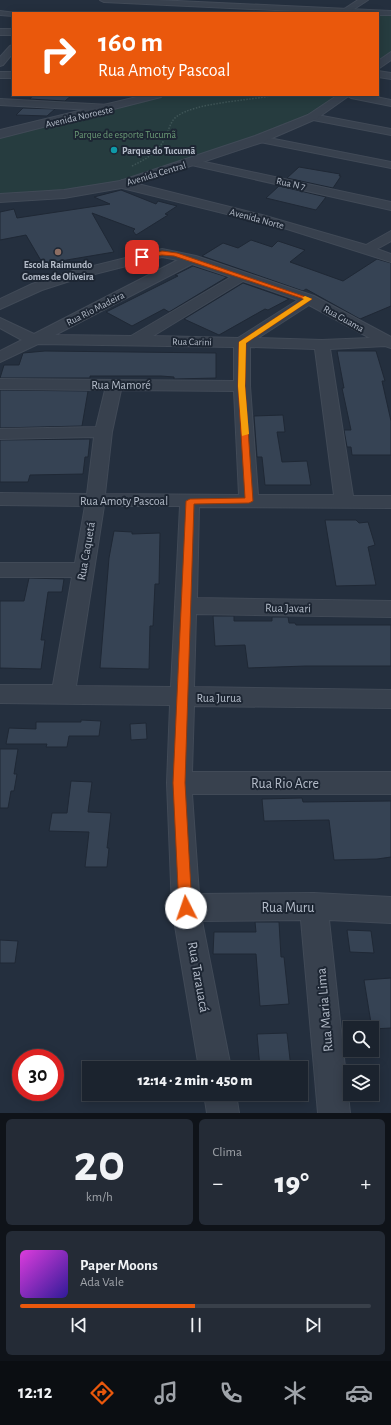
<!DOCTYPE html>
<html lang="pt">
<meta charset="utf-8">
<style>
:root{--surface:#1b232e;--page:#242b36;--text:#f1f3f6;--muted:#a0a4aa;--line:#39404a;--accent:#ea580c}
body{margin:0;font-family:"Alegreya Sans",sans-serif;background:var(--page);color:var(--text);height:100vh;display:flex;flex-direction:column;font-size:15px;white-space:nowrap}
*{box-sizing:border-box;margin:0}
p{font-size:13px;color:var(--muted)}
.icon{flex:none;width:22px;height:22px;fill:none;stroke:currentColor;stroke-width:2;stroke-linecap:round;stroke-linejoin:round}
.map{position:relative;height:1113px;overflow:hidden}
.details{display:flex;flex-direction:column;gap:6px;padding:6px;background:#0f1319;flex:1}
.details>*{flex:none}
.hud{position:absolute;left:12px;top:12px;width:367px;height:84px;border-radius:0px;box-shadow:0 2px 10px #0003,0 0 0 1px var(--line);background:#ea580c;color:#fff;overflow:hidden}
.controls{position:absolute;left:343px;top:1021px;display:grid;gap:8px}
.controls a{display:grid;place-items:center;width:36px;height:36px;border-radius:0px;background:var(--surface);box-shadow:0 2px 10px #0003,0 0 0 1px var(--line);font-size:20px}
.speed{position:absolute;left:12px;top:1049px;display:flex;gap:8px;font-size:20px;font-weight:700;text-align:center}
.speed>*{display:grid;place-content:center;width:52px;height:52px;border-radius:50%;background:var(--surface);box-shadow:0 2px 10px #0003,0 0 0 1px var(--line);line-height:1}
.speed .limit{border:6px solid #d22;background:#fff;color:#111}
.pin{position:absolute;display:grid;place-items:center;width:34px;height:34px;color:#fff;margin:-17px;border-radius:8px;box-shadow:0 2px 6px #0006}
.me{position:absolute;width:44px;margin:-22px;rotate:356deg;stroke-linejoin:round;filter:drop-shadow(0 0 3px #0008)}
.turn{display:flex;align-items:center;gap:14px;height:84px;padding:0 20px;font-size:18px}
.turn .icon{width:52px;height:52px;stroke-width:2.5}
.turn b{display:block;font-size:28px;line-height:34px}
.big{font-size:30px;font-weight:800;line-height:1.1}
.details .widget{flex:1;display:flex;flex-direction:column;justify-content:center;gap:6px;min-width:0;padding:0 14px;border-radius:6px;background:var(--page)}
.details .dial{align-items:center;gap:0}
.dial b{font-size:52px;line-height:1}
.song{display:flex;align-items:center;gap:12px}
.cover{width:48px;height:48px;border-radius:6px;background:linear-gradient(135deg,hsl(300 70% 55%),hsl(250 70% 35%))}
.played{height:4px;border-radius:2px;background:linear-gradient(90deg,var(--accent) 50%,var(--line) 50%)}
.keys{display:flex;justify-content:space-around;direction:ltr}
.heat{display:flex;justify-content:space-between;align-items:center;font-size:22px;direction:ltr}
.details .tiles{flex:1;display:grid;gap:6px;grid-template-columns:1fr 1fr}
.widget:last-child{grid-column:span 2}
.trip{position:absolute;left:82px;top:1061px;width:226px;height:40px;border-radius:0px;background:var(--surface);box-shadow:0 2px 10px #0003,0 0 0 1px var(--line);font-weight:800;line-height:40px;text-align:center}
.tabs{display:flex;height:64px;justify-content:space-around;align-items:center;background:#0b0e12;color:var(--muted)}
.tabs .icon{width:28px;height:28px}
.tabs .current{color:var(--accent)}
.tabs b{font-size:18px;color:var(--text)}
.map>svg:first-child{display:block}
</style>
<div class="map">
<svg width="391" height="1113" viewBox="0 0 391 1113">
<rect width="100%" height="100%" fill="#242f3e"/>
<path fill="#263c3f" d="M346 11 391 13V55L378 65V13H342Z
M157 95H345L312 117 122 184 0 199V134Z"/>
<path fill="#364354" stroke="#1f2835" d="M33 95H72L65 101 30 99Z
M23 108 55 109 47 116 16 115Z
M299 167 340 174 339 176H341L333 188 287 178Z
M279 186 326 197 316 210 266 198Z
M121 190 156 204 158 201 177 206 165 214 168 215 136 235 133 231 135 229 92 213 114 252 43 264 26 235 0 240V212L14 209 17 218 110 204 94 197Z
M251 240 272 247 278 241 305 250 290 262 343 281 377 259 391 263V306L360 319 306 289 303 291 202 256 223 243 238 248Z
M193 266 227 277 169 312 164 309 132 326 106 312 178 276 175 275Z
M243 283 289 299 268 310 265 309 219 335 184 319Z
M45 351 216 353V378L174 379V377L161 376H90V378H0L4 365H19L23 353Z
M337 351H376L385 381H382L391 421V455H352L351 447H347L344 430H351L342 388H344Z
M0 390 88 391 82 426 0 428Z
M283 415 285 432H277L282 462 307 461 311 485H265L262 457H257L254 416Z
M90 439 88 457H85L83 474 30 475 28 482H0V440Z
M325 520H356L359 523 368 522 375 545 368 547 376 585 336 586Z
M114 531 132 532V534L160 533 159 584H155L153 626H150L149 669 100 668 109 558Z
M29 578 64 579 62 592H48L41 640H45L41 669 0 668V601H24Z
M213 616H234V621H272V617H288L289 623H295L296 625H391V666H306L248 668 245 645 215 646Z
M81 720 101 721 99 736H69L67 747H46L47 744H6L9 728 36 729V722H81Z
M146 723 147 739 131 740 130 724Z
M0 749H18L14 774H17L14 791H11L8 808H0Z
M71 781 92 782 88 812 111 813 107 848H109L107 867H85L89 832 49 831 52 813H67Z
M302 798 303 802 391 801V857L377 859 334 860 329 820 264 821 262 799Z
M255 922H279L281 957H284L289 1004 260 1006 256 954H213L214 932H256Z
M347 930 371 931 374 953 350 952Z
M0 940 18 941 15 963H0Z
M391 978V1028L372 1029 364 980Z
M287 1033 291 1068H260L257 1034Z"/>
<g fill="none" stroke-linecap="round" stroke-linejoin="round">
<g stroke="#414a57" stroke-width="2">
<path id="minor" d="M100 0H156L391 11V15H378V13H338L104 2Z
M0 11 16 13H13V16L0 15Z
M0 29H13V35H0Z
M13 45V53L3 65 0 66V57L10 46Z
M378 71 391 73V79L378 77Z
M0 72H13V78H0Z
M346 95H366L391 100V106L351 98Z
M0 99 110 105 115 108 110 111 0 105Z
M312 114 391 129V135L308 119 307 117 308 115Z
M259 136 391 162V168L255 141 254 139 255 137Z
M191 159 391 202V210L187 164 185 162 187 160Z
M122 180 262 215 366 245 391 231V241L377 249 391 254V262L287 229 118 187 116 184Z
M162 249 196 256 314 296 391 337V348L385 346 330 349 353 496H391V508L199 507 197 598 391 601V617L196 614 194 687 391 690V708L194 706 192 772H391V794H192L199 894 314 893 391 897V923L329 920 350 1113H318L301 920 202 921 231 1068H199L172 908 167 783 170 705 0 703V685H53L72 577H0V563H75L85 506 0 505V493L87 494 94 437 0 439V429L96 427 105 390 0 389V379L234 381V347L38 344 0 362V351L22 340 0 328V318L34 334 178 260 162 257 79 278 42 290 0 309V299L32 284 69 272ZM192 264 231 277 131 336 55 335ZM243 281 298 300 238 338 153 336ZM309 305 370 338 322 340 258 338ZM250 347 315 349 334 495H258L250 386ZM121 390 234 391 239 495 105 494 112 432ZM104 506H180L171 687 76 686Z
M204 1094H236L239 1113H207Z"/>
</g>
<g stroke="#414a57" stroke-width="2">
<path id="tertiary" d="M358 0H368L348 13H338Z
M391 52V60L378 69V61Z
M145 95H162L161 97 0 138V130Z
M338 95H350L316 119 263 142 127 187 64 198 0 202V194L64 190 120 181 255 136 308 115Z"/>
</g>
<path stroke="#3f5557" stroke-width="1.5" stroke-dasharray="1.5 1.5" stroke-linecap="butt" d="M132 166C146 159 159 152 166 136 169 130 170 122 176 117 195 102 249 101 275 95"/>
<use href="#minor" fill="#38414e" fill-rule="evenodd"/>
<use href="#tertiary" fill="#38414e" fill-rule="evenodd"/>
</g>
<path fill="#ea580c" stroke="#983908" d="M162 251 177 253 312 299 246 343 245 386 253 501 249 503 194 504 185 783 192 908 190 912 186 914 181 912 179 908 173 783 186 501 190 499 245 498 238 386 239 342 304 299 174 256 162 255 142 259 139 257Z"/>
<path fill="#f59e0b" d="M305 296 312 299 246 343 245 386 249 434 242 436 238 386 239 342 304 299 302 298Z"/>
<circle fill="#0f9aa8" stroke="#1d2633" stroke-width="1.5" cx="114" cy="150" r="4"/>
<circle fill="#8d6e63" stroke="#1d2633" stroke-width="1.5" cx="58" cy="252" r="4"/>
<g text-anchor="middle" stroke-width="4" stroke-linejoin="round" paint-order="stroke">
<g font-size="10" fill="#b4bcc9" stroke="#1d2633">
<text transform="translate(79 116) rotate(-13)" y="4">Avenida Noroeste</text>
<text transform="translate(156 173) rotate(-17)" y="4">Avenida Central</text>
<text transform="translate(291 183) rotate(12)" y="4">Rua N 7</text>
<text transform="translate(257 218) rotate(15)" y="4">Avenida Norte</text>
<text transform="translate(95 308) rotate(-27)" y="4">Rua Rio Madeira</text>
<text transform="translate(344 318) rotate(29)" y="4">Rua Guama</text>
<text transform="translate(192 341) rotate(1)" y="4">Rua Carini</text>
</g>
<g font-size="10" fill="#6b9a76" stroke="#1d2633">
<text x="125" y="138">Parque de esporte Tucumã</text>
</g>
<g font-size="10" font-weight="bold" fill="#b4bcc9" stroke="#1d2633" text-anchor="start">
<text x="122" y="154">Parque do Tucumã</text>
<text x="58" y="268" text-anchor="middle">Escola Raimundo<tspan x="58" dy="12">Gomes de Oliveira</tspan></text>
</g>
<g font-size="12" fill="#b4bcc9" stroke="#1d2633">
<text x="121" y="389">Rua Mamoré</text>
<text x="124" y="505">Rua Amoty Pascoal</text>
<text transform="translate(86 551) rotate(-80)" y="4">Rua Caquetá</text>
<text transform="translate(288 608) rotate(1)" y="4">Rua Javari</text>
<text x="219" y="702">Rua Jurua</text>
</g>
<g font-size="14" fill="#b4bcc9" stroke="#1d2633">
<text x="285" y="788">Rua Rio Acre</text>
<text x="288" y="912">Rua Muru</text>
<text transform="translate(199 977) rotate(80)" y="5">Rua Tarauacá</text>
<text transform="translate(324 1010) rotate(-95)" y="5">Rua Maria Lima</text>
</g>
</g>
</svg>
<div class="controls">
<a><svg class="icon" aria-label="search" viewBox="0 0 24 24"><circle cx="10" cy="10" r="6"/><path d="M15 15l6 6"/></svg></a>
<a><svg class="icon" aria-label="layers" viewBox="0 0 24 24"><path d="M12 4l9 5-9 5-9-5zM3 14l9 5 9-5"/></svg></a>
</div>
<div class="speed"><div class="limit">30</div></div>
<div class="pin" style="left:142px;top:257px;background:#d93025"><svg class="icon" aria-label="arrive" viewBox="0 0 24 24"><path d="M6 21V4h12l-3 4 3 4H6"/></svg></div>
<svg class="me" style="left:186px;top:908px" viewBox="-20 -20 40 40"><circle r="19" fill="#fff"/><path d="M0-13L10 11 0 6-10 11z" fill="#ea580c"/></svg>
<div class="trip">12:14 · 2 min · 450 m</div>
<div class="hud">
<div class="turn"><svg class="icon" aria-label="right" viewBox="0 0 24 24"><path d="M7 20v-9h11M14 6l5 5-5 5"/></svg><div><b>160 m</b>Rua Amoty Pascoal</div></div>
</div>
</div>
<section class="details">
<div class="tiles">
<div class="widget dial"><b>20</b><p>km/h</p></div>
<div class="widget"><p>Clima</p>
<div class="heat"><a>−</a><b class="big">19°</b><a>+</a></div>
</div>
<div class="widget">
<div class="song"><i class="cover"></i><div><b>Paper Moons</b><p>Ada Vale</p></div></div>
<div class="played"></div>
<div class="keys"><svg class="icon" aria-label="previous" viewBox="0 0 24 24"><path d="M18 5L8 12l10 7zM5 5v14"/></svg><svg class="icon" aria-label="pause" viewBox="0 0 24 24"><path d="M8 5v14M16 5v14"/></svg><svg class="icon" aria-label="next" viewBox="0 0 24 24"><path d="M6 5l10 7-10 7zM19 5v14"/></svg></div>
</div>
</div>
</section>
<nav class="tabs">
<b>12:12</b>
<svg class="icon current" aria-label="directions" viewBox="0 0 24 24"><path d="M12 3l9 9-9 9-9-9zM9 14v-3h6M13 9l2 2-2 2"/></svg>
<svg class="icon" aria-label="music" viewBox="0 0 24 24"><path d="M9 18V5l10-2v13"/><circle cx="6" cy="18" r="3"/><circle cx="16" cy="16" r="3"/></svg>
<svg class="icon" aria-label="phone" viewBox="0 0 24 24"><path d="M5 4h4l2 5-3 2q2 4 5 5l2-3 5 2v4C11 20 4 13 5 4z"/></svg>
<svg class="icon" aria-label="climate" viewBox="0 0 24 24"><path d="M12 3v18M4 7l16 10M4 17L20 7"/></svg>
<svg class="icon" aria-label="car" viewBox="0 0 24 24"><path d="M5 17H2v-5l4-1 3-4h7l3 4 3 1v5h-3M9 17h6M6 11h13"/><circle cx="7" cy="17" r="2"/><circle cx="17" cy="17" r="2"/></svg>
</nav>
